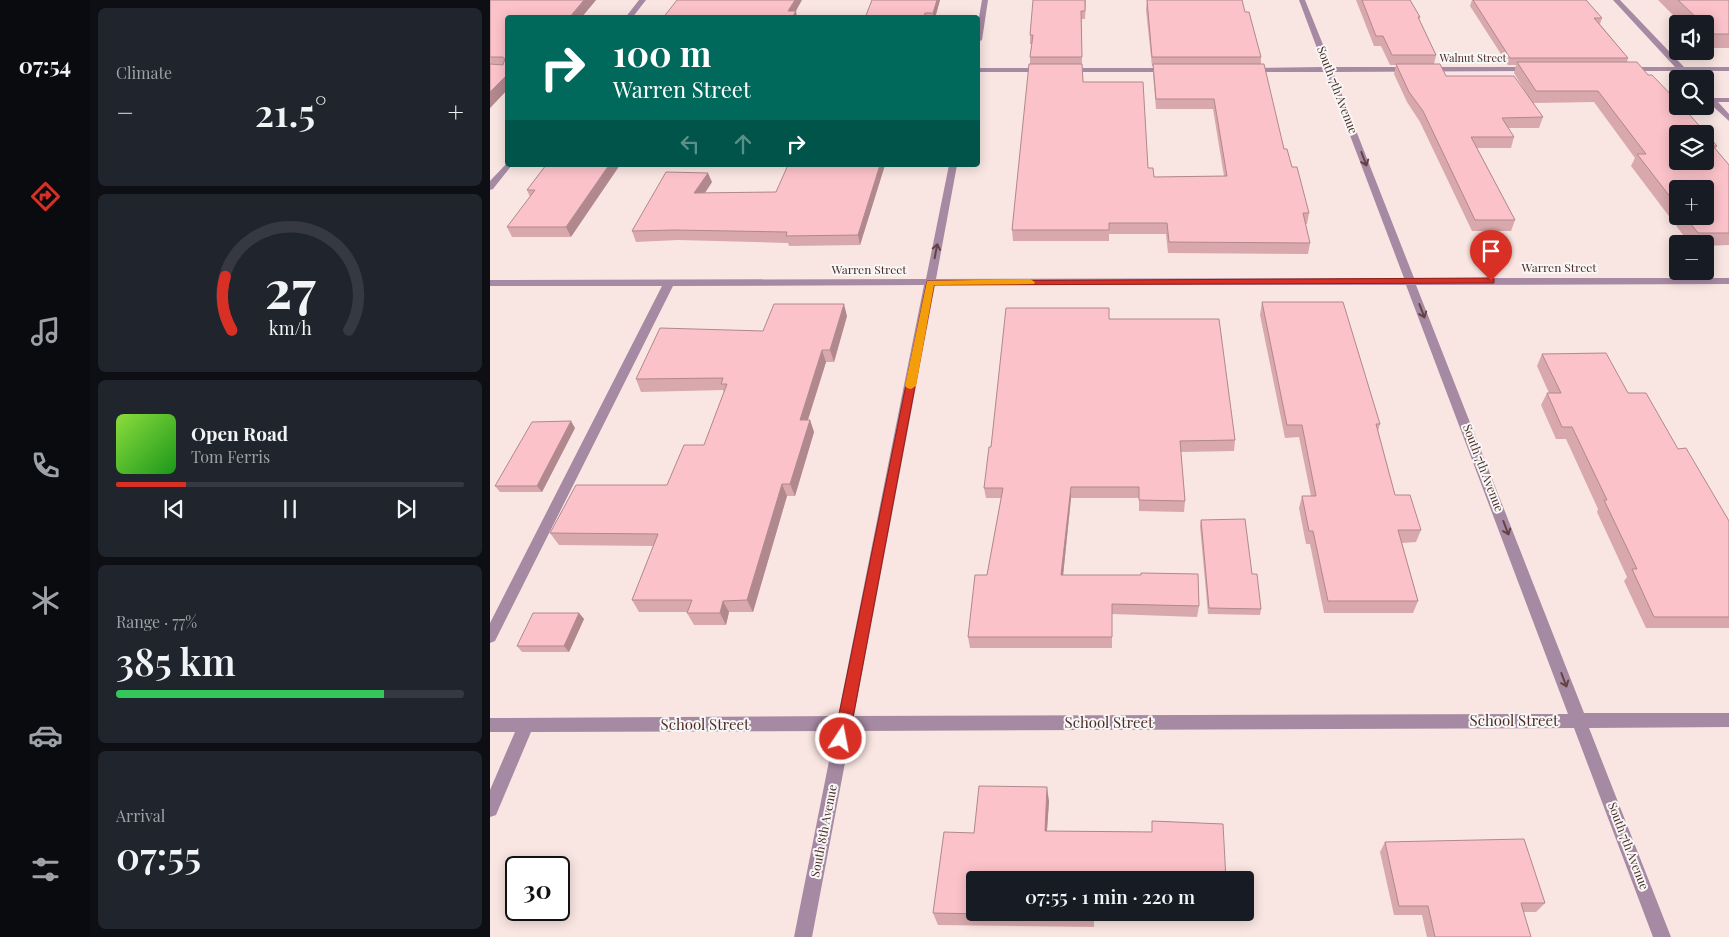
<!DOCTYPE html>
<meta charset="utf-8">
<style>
:root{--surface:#171b24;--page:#20242c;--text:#f1f3f6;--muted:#9ea1a6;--line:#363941;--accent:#d93025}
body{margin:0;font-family:"Playfair Display",serif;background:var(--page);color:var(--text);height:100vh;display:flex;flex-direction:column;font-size:19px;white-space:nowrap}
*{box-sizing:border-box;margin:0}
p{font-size:16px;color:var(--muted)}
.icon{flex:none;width:28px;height:28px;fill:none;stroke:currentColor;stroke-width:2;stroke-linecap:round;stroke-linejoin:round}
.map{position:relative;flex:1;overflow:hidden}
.sheet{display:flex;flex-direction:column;gap:8px;padding:8px;background:#0d0f14;width:400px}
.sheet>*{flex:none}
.guide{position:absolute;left:15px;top:15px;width:475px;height:152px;border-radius:5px;box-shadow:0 2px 12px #0003;background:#00695c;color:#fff;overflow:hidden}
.tools{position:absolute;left:1179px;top:15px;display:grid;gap:10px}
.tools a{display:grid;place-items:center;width:45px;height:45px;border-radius:5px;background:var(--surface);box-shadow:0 2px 12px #0003;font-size:25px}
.speed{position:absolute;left:15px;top:856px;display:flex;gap:10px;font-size:25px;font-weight:700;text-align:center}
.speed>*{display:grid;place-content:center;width:65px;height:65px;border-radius:50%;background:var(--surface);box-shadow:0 2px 12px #0003;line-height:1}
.speed .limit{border:2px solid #111;border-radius:8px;background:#fff;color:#111}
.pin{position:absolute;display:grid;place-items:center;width:42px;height:42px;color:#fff;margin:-51px -21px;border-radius:50% 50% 50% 0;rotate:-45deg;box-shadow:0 0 5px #0007}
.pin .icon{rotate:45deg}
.me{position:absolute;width:55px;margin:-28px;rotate:11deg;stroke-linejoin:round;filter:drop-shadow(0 0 4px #0008)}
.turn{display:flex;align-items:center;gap:18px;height:105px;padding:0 25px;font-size:22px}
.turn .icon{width:65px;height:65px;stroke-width:2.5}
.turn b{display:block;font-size:35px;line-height:42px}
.lanes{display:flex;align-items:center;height:48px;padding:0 25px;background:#0003;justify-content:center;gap:25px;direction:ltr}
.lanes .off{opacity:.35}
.big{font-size:38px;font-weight:600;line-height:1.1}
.sheet .card{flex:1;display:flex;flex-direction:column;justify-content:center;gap:8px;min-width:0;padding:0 18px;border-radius:8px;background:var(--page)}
.sheet .dial{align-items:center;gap:0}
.dial svg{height:130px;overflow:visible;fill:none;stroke:var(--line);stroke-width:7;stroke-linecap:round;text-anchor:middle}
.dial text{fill:var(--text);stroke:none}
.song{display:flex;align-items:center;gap:15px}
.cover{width:60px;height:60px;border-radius:8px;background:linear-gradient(135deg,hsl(90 70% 55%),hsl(120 70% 35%))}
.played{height:5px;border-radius:2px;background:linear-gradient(90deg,var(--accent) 20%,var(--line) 20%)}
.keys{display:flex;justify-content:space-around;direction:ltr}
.heat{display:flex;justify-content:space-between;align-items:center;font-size:28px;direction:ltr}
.charge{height:8px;border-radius:4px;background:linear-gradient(90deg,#34c759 77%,var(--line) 0)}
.trip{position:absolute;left:476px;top:871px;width:288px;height:50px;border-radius:5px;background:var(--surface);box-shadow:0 2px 12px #0003;font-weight:600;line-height:50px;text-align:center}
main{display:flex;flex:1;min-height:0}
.tab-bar{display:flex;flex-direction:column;width:90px;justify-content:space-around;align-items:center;background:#090b0e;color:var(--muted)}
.tab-bar .icon{width:35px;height:35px}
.tab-bar .on{color:var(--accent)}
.tab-bar b{font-size:22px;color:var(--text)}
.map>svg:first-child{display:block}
</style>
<main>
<nav class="tab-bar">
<b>07:54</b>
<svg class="icon on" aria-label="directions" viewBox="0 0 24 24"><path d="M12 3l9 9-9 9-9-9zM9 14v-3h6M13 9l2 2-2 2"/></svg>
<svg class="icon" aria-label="music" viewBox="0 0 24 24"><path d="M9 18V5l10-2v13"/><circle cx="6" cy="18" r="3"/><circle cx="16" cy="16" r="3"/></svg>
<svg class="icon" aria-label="phone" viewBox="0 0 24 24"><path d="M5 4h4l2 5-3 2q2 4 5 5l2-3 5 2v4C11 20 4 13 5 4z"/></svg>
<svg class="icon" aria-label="climate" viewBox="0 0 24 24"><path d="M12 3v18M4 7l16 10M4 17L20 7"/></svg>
<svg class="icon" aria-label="car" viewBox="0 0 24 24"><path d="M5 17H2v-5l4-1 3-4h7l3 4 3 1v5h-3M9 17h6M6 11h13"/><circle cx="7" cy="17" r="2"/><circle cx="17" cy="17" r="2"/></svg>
<svg class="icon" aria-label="filters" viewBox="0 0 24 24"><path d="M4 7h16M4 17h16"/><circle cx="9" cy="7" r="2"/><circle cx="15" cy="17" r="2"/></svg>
</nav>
<section class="sheet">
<div class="card"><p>Climate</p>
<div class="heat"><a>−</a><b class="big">21.5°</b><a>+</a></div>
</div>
<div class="card dial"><svg viewBox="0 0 100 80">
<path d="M14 69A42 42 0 1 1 86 69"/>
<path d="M14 69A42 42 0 0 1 10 36" stroke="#d93025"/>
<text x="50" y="56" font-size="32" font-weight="700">27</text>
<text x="50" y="72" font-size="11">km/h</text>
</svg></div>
<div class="card">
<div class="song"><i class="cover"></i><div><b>Open Road</b><p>Tom Ferris</p></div></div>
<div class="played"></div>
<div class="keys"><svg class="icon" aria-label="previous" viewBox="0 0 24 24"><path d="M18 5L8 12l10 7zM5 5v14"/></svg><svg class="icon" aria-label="pause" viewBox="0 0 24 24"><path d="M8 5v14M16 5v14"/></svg><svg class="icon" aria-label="next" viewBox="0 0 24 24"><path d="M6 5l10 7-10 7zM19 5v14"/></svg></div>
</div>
<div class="card"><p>Range · 77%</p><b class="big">385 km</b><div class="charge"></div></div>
<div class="card"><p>Arrival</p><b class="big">07:55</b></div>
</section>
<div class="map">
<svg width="1239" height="937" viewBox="0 0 1239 937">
<rect width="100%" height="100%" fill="#f9e5e1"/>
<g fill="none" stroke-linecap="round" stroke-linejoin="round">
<path fill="#a689a2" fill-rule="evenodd" d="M149 0H156L142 18H135Z
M492 0H498L492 40 488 42V23Z
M809 0H815L842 67H1042L1046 69 1042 71 843 72 924 278H1239V284L926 285 1094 713H1239V727L1099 728 1181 937H1163L1084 728 361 731 322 937H304L345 731 41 732 6 815 0 817V790L25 732H0V718L348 716 434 285 183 286 5 641 0 643V623L172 286H0V280L436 279 459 165H467L446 279 914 278 836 72H759L755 70 759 68 834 67ZM445 285H916L1078 714 364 716Z
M1123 0H1130L1194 67H1239V71H1198L1205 79H1197L1189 71H1134V67H1185Z
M488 68H554L558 70 554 72H488Z
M574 68H679L683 70 679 72H574Z
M1215 92 1223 98H1239V102H1228L1239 114V121L1215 99Z
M18 162V165H22L3 189 0 190V181Z"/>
</g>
<path fill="#d8a8ad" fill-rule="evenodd" d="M0 0H106L91 18H18V89L0 108Z
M382 0H450L445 18H375Z
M596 0 595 19H592V66L593 82 658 168 664 177 734 176 723 109H666L663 74V66H662L656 10 657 0 755 12 771 57V64L794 149 802 167 819 213 817 224H815L820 243 818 254 678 253 676 234H619V241H523L522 230 540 64V57L542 44H540V35Z
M866 0H920L930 17 929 20 946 55 944 64 956 76 1039 98 1024 73 1026 65H1018L980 6 982 0H1096L1112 18 1110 24 1138 58 1137 62 1158 75 1227 146 1225 149 1239 165V245L1215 246V244H1200L1141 166 1145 158 1104 102 1043 103 1053 117 1049 128H1018L1024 137 1021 148H987L1025 220 1021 231H982L930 122 917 102 904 74 906 65H900L891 46H884ZM1188 189 1215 216H1188Z
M1168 0H1239V48H1217L1215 46V24H1192Z
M56 165 81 237H22L17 227 40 197 37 190Z
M395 165 370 245 299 246 298 243 188 240 146 242 142 231 222 182 215 193 286 192Z
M772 302 890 424 888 431 905 495 931 530 926 542 912 543 928 601 923 613H834L820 544H816L809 508 812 496H821L809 437 795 438 770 315Z
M357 316 344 362H336L318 420H320L324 432 305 496H297L263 612H239L236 625H204L197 613 198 612H149L142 600 164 546 69 545 60 533 177 485 214 445 234 392 233 390 151 392 146 379 273 331Z
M619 319 745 440 744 451 691 452 695 501 694 512 649 511V498H581L573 575 709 606 707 617 622 614V648H480L478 637 497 575 511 498H496L494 488 501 447Z
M1052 354 1138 393 1188 449 1239 521V628H1156L1134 581 1137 577 1107 512 1108 509 1076 439H1066L1051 405 1057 393H1059L1047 366Z
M85 428 52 492H10L5 486Z
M711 520 762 574 771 609 770 615 718 614 710 526Z
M89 613 94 619 79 652H32L27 646Z
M559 801 557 831 662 832V821L733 824 485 912H604V927L448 925 443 913 484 833Z
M895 842 1055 903 1046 912H1033L1041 937H937L932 915H904L890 852Z
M636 912H735L734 917Z"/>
<path fill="#b0888d" d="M94 0H106L91 18H79Z
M305 0H312L302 18 298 11Z
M447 0H450L445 18H443V13Z
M306 11 307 18H302Z
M18 74V89L0 108V92Z
M119 165H130L81 237 76 227Z
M390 165H395L370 245 368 235Z
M218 173 222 182 208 203 204 193Z
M354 304 357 316 344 362 340 350Z
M332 350 336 362 314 432 310 420Z
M320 420 324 432 305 496 300 484Z
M81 421 85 428 52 492 47 486Z
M292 484 297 496 263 612 257 600Z
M581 487V498L572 586 571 575Z
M233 601 239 612 236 625 230 613Z
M89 613 94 619 79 652 74 646Z
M557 787 559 801 556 844 555 831Z"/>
<path fill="#fbc3c9" stroke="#b0888d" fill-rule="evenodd" d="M0 0H94L79 18H18V74L0 92V64L13 65 15 59 13 57H0Z
M187 0H305L298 11H306L302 18H173Z
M382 0H447L443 13H435L434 18H375Z
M543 0H595V11H591L592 57H540L543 35H540Z
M657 0H752L755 12H759L771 57H662Z
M872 0H920L930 17H928L946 55H902L893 36H886Z
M983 0H1096L1112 18H1104L1138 58H1020Z
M1188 0H1239V34H1223L1215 26V24H1213Z
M1027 62H1147L1158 75H1162L1188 102V106H1192L1227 146H1223L1239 165V233H1208L1195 216H1215V189H1188V207L1147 154H1156L1108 91H1046ZM1188 134H1215V161H1188Z
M539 64H592L593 82H653L658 168H663L664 177 737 176 724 99H666L663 64H774L794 149H797L802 167H807L819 213H813L820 243 679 242 677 223H619V230H522Z
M906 64H950L956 76H1024L1053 117 1012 118 1024 137H981L1025 220H985L933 111 919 92Z
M56 165H119L76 227H17L45 190H37Z
M298 165H390L368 235 296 236 297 232 184 230 142 231 176 172 218 173 204 193 286 192Z
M772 302H853L890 424H886L905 495H920L931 530H908L928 601H838L823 531H819L812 496H826L812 425H797Z
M284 304H354L340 350H332L310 420H320L300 484H292L257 600 233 601 230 613H197L202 600H142L168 534 60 533 86 485H177L194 445H214L237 384H231L233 378 146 379 170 328 273 331Z
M516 308H619V319H729L745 440 690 441 695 501 649 500V487H581L571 575H651V573L708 574 709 606 622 604V637H478L485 575H497L513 488H494L499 447H501Z
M1116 353 1138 393H1156L1188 449 1196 448 1239 521V617H1164L1142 569H1147L1114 500H1117L1082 427H1072L1057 393H1071L1052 354Z
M81 421 47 486H5L42 422Z
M755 519 762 574H767L771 609 719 608 711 520Z
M43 613H89L74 646H27Z
M489 786 557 787 555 831 662 832V821L733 824 736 880H485V912H603V916L443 913 454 832 484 833Z
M1034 839 1055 903H1031L1041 937H945L938 906H909L895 842Z"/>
<defs><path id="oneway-shaft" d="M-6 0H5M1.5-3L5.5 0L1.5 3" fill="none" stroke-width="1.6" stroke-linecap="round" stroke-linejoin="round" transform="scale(1.25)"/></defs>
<g stroke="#644244">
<use href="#oneway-shaft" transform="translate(874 159) rotate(69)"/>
<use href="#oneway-shaft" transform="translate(446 251) rotate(-79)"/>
<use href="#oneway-shaft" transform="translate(932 311) rotate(69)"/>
<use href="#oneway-shaft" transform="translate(1016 528) rotate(69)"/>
<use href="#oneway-shaft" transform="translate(1074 680) rotate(69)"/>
</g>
<path fill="#d93025" stroke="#8d1f18" d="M1001 278 1004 279V283L444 285 359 739 356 744 351 746 346 744 344 739 437 281Z"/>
<path fill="#f59e0b" d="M540 279 545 282 544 284 444 285 426 386 421 389 417 388 415 386 437 281Z"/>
<g text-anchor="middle" stroke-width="4" stroke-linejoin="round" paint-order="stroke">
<g font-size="11" fill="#4e2b24" stroke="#f7f7f7">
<text x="983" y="62">Walnut Street</text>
</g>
<g font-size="12" fill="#4e2b24" stroke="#f7f7f7">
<text transform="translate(847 90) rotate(69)" y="4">South 7th Avenue</text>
<text x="1069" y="272">Warren Street</text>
<text x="379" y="274">Warren Street</text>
<text transform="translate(993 468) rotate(69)" y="4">South 7th Avenue</text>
<text transform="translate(334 831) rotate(-79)" y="4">South 8th Avenue</text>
<text transform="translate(1138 846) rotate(69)" y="4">South 7th Avenue</text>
</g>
<g font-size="15" fill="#4e2b24" stroke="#f7f7f7">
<text x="1024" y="726">School Street</text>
<text x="619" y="728">School Street</text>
<text x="215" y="730">School Street</text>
</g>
</g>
</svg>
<div class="tools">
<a><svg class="icon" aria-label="sound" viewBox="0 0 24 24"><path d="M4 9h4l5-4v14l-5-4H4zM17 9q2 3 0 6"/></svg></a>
<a><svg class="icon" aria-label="search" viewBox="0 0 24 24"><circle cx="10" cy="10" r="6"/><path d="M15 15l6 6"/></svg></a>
<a><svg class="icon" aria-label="layers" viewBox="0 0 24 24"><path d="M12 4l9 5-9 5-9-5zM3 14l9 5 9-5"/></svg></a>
<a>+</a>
<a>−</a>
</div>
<div class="speed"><div class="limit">30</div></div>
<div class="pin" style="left:1001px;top:281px;background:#d93025"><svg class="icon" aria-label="arrive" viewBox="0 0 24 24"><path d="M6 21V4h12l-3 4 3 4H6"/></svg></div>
<svg class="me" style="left:351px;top:739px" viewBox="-20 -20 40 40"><circle r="17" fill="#d93025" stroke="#fff" stroke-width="3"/><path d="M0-11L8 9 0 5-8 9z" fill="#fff"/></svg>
<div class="trip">07:55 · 1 min · 220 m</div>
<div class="guide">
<div class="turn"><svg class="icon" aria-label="right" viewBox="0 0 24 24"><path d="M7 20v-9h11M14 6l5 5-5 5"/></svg><div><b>100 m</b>Warren Street</div></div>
<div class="lanes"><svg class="icon off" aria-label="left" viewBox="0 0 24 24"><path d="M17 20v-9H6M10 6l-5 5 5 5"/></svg><svg class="icon off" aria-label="ahead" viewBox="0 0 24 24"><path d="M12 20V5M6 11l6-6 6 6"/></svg><svg class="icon" aria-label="right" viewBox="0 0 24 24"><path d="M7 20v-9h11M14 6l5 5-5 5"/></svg></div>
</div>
</div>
</main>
